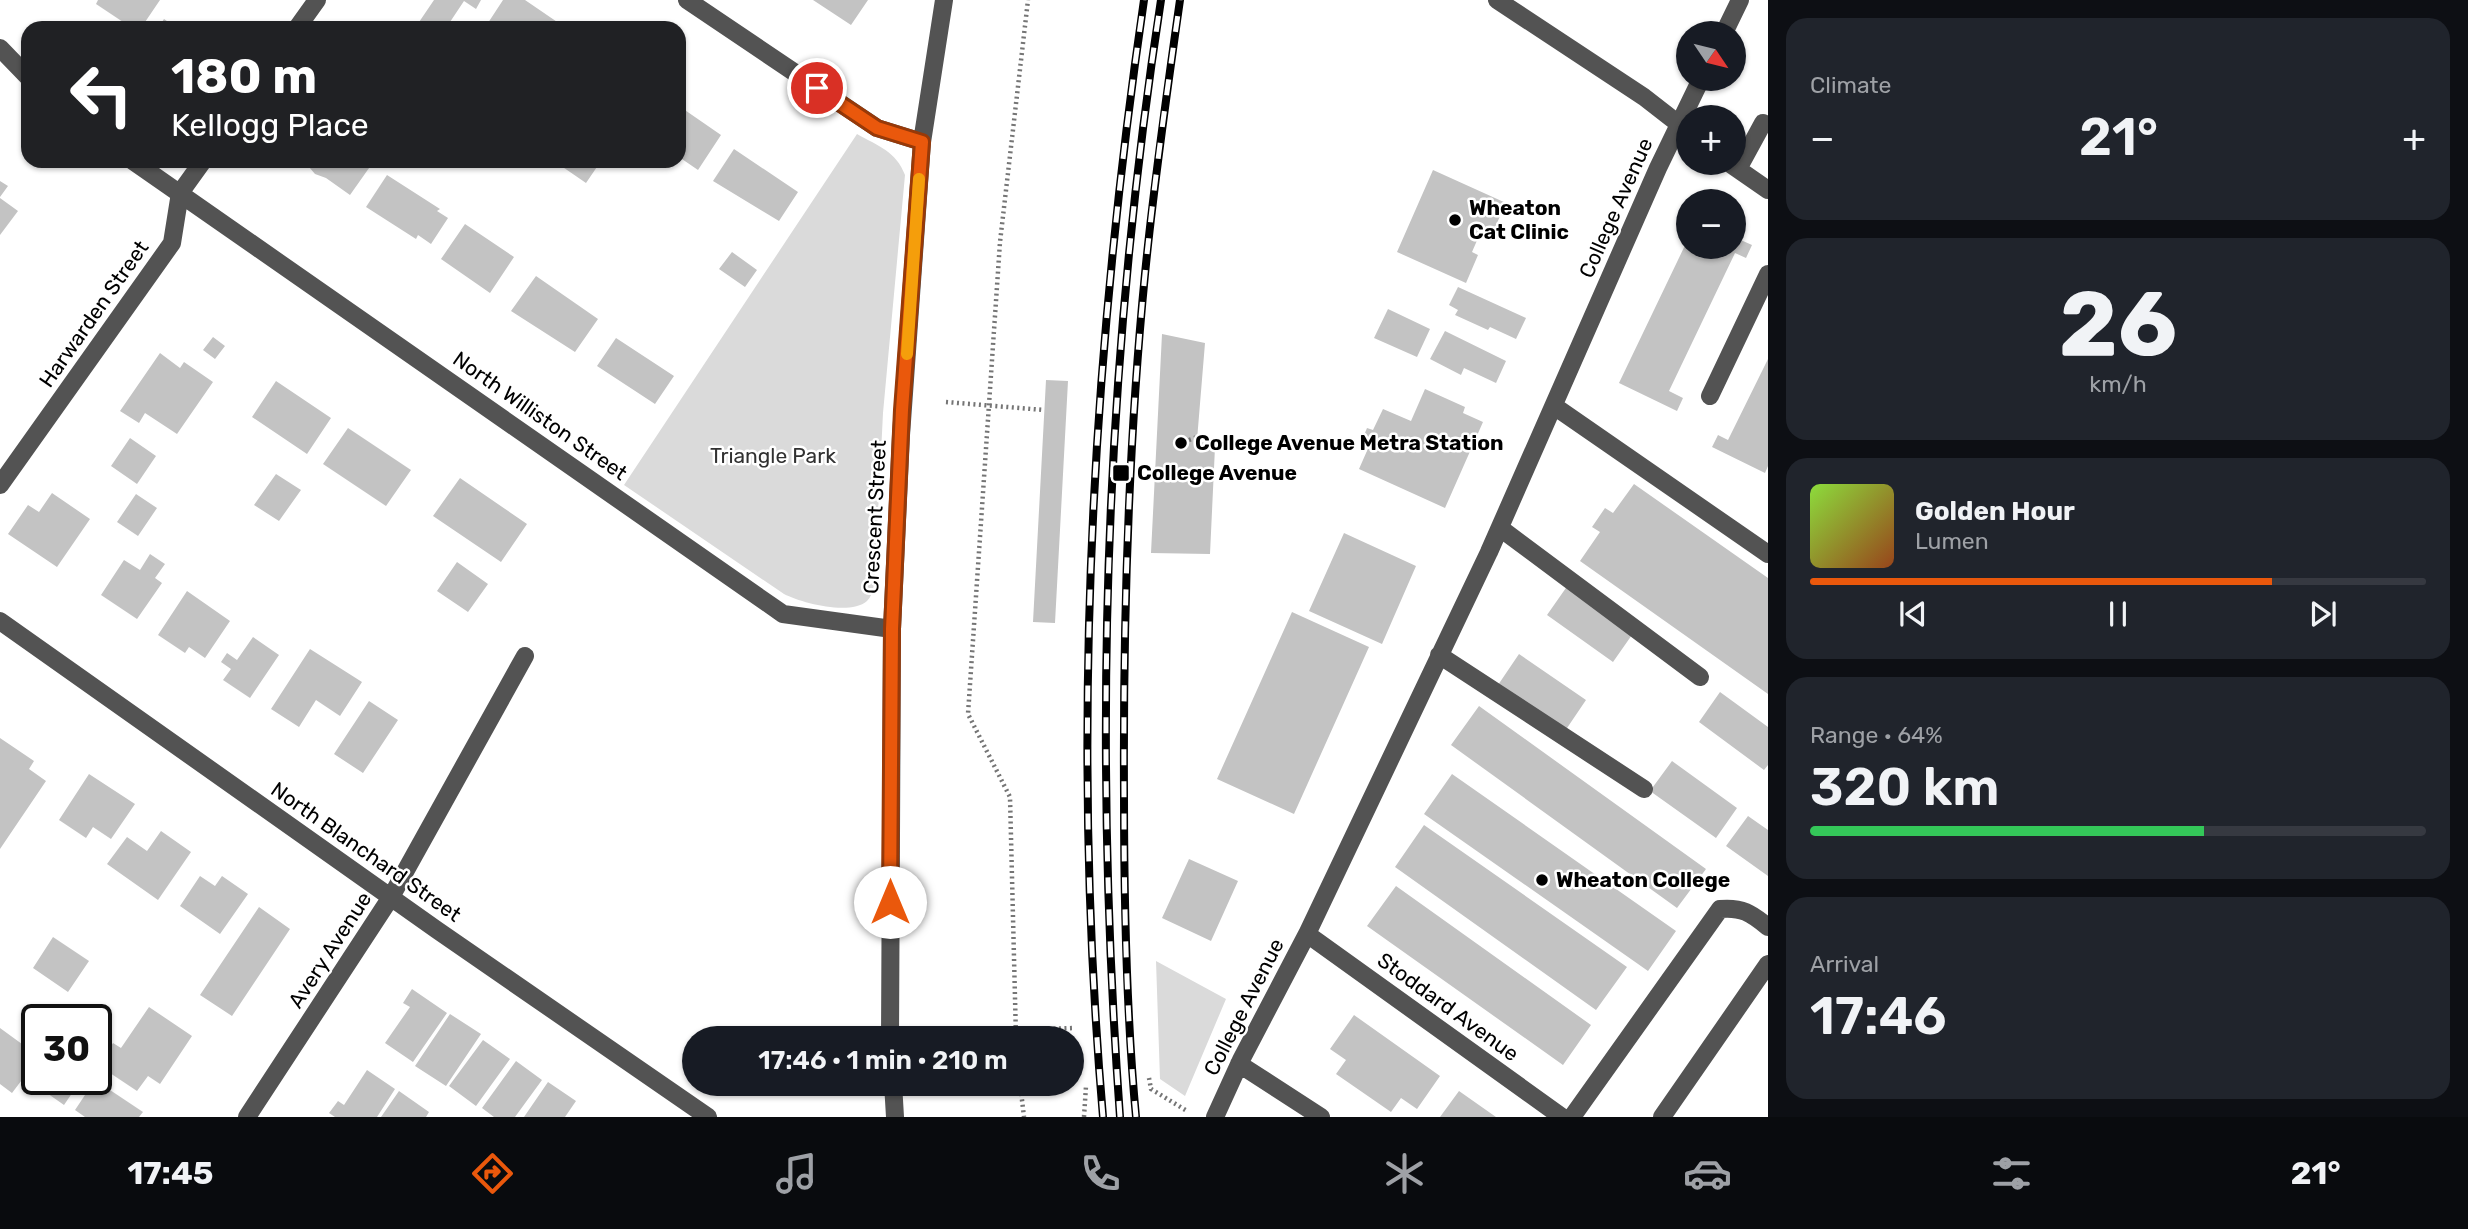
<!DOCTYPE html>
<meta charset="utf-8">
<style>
:root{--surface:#171b24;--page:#20242c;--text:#f1f3f6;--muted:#9ea1a6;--line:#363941;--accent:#ea580c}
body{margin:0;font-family:Rubik,sans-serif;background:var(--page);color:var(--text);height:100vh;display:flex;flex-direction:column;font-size:26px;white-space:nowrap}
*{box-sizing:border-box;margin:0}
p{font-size:23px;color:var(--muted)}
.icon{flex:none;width:38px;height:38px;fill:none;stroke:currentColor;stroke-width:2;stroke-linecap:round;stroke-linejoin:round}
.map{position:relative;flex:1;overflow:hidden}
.panel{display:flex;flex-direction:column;gap:18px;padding:18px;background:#0d0f14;width:700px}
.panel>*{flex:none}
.banner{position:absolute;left:21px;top:21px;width:665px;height:147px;border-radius:21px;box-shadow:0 2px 5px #0004;background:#202124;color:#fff;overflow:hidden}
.needle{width:46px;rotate:125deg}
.fabs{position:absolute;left:1676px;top:21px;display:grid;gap:14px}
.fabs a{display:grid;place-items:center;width:70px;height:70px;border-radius:50%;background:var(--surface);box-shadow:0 2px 5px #0004;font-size:35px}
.speed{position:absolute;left:21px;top:1004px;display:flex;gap:14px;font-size:35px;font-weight:700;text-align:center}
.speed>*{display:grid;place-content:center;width:91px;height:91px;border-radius:50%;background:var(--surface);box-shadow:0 2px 5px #0004;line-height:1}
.speed .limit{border:4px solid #111;border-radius:10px;background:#fff;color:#111}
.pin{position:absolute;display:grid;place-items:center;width:60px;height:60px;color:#fff;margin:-30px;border:4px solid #fff;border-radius:50%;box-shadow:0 2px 7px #0007}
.me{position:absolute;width:77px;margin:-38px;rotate:0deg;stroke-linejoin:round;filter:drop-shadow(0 0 5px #0008)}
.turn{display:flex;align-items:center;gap:24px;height:147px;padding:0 35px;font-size:32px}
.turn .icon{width:91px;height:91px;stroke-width:2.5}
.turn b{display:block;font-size:49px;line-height:60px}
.big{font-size:52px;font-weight:600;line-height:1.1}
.panel .card{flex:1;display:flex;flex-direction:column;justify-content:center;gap:10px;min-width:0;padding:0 24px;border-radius:21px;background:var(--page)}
.panel .dial{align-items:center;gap:0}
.dial b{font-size:91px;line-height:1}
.song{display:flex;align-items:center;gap:21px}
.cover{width:84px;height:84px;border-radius:10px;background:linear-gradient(135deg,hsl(90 70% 55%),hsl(20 70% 35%))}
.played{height:7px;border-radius:4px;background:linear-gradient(90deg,var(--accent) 75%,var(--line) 75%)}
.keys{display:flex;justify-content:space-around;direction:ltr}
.heat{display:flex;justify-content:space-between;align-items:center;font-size:38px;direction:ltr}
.charge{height:10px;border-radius:5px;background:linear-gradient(90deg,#34c759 64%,var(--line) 0)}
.trip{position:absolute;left:682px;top:1026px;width:402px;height:70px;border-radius:35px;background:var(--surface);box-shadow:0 2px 5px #0004;font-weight:600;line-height:70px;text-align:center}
.dock{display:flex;height:112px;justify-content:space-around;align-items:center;background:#090b0e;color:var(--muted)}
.dock .icon{width:49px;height:49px}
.dock .current{color:var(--accent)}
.dock b{font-size:32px;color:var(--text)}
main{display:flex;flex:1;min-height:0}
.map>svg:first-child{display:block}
</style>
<main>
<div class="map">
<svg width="1768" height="1117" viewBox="0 0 1768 1117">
<rect width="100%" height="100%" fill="#fff"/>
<path fill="#dadada" d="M857 134C878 146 896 151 905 175L883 413 875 574C874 582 874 594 867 601 850 616 802 603 784 594L624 485Z
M1156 961 1226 999 1185 1096 1160 1079Z"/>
<path fill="#c3c3c3" d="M98 0H160L141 28H132L96 4Z
M434 0H481L476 9 464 1 446 28H415Z
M503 0H525L566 28H489L486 26Z
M813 0H868L851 25Z
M164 19 177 28H158Z
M190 21 201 28H185Z
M679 106 721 135 698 170 679 157Z
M734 149 798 192 779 221 713 181Z
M304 161H374L350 195 326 178 315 174Z
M554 161H601L586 183Z
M1433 170 1506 203 1492 234 1482 229 1472 252 1478 255 1466 283 1397 252Z
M387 175 440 209 437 211 448 218 431 244 418 235 416 239 366 207Z
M0 181 8 186 0 197Z
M0 198 18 211 0 235Z
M465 224 514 257 490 293 441 259Z
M1689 237V247H1734V237L1752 245 1746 258 1735 253 1669 391 1683 398 1677 411 1619 383Z
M732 252 757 270 745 287 719 269Z
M536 276 598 319 575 352 511 311Z
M1458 287 1526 318 1516 339 1490 327 1488 330 1455 315 1458 310 1449 305Z
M1388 309 1430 329 1417 357 1374 338Z
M1445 331 1506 361 1496 383 1464 368 1461 375 1430 359Z
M1162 334 1205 343 1197 440 1215 447 1210 554 1151 553Z
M213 337 225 346 215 359 203 350Z
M616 338 674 376 655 404 597 366Z
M160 353 180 368 184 362 213 382 177 434 145 413 139 423 120 411Z
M1768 359V466L1765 473 1712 447 1718 435 1728 440Z
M1046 380 1068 381 1055 623 1033 622Z
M276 381 331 418 307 454 252 417Z
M1425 389 1465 407 1463 413 1483 422 1445 508 1359 469 1370 444 1362 440 1367 428 1373 430 1383 409 1411 421Z
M348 428 411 470 386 506 323 464Z
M130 438 156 456 137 484 111 466Z
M276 474 301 490 279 521 254 505Z
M460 478 527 524 501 562 433 516Z
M1634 484 1768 578V694L1580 561 1600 532 1592 527 1605 508 1613 513Z
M52 493 90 519 57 567 8 534 28 505 39 512Z
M136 494 157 508 138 536 117 522Z
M1344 533 1416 566 1382 644 1309 611Z
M150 554 165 564 155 578 162 583 137 619 101 595 124 560 140 570Z
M457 562 488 584 468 612 437 591Z
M1568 585 1634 632 1613 662 1547 615Z
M187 591 230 621 205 658 189 647 185 653 158 635Z
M1292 612 1369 647 1294 814 1217 779Z
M253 637 279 655 250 698 223 680 231 669 221 662 227 653 237 660Z
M310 649 362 682 340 716 316 700 299 727 271 709Z
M1519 654 1586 700 1565 731 1498 685Z
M1720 692 1768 727V765L1764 770 1699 722Z
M369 701 398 720 363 773 334 754Z
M1479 706 1706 869 1677 908 1451 745Z
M0 738 34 761 29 769 46 781 0 849Z
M1672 761 1737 808 1716 838 1650 791Z
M89 774 135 804 111 839 93 827 86 838 59 820Z
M1452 774 1676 931 1648 971 1424 814Z
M1748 816 1768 830V876L1726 846Z
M1424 825 1627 967 1596 1010 1395 867Z
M161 831 191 852 158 900 107 864 127 837 147 851Z
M1189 859 1238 881 1211 941 1162 918Z
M200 876 215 886 222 876 248 894 220 934 180 906Z
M1396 886 1591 1025 1563 1065 1367 926Z
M259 907 290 929 232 1016 200 995Z
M53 937 89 961 68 992 33 968Z
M412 989 447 1013 413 1062 385 1043 410 1007 403 1003Z
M149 1007 192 1036 160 1084 148 1076 137 1091 98 1065 113 1043 121 1048Z
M450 1014 481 1034 446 1086 415 1066Z
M1354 1015 1440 1076 1417 1109 1401 1098 1391 1112 1336 1074 1346 1060 1330 1049Z
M0 1028 37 1055V1060L12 1093 0 1084Z
M483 1040 510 1059 476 1106 449 1086Z
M516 1061 542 1080 515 1117H494L482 1108Z
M367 1070 395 1089 377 1117H335L329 1113 338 1101 344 1105Z
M37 1080H81L64 1105 34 1084Z
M95 1080 143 1112 139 1117H85L75 1110Z
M548 1082 576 1101 565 1117H524Z
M399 1091 429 1112 426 1117H381Z
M1459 1091 1496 1117H1440Z"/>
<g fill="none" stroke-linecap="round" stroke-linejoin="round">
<path stroke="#757575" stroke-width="4.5" stroke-dasharray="2 3.5" stroke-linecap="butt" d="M946 402 1044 410
M1189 440 1203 435
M1015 1030 1074 1028
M1016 1038 1010 797 968 714 1000 242 1028 0
M1149 1078 1151 1089 1187 1111
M1020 1083 1024 1117
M1084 1117 1086 1086"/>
<path stroke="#535353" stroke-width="18" d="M687 0 877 128 922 142
M1497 0 1644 97 1689 132
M297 28 317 0
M1724 33 1740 0
M0 48 28 77
M133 161 783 614 892 629
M1729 163 1768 190
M1738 169 1763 123
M1710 396 1768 274
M1554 406 1768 554
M0 485 172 243 180 193 203 161
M1500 528 1700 677
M0 621 437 930 708 1117
M1439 655 1644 789
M1307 934 1562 1117
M890 1038 892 629 901 435 922 142 944 0
M1239 1064 1321 1117
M893 1083 895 1117
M247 1117 391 897 525 656
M1215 1117 1241 1060 1307 934 1489 552 1658 168 1701 79
M1572 1117 1720 909C1742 907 1751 913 1768 927
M1662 1117 1768 964"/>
<g stroke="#000" stroke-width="8">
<path id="rail" d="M1103 1117C1071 745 1090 369 1144 0
M1120 1117C1093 745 1104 369 1161 0
M1136 1117C1126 1010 1124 904 1124 796 1123 622 1128 447 1145 274 1154 182 1167 91 1180 0"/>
</g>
<use href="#rail" stroke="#fff" stroke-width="5" stroke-dasharray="16" stroke-linecap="butt"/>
</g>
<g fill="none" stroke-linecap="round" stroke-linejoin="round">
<g stroke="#983908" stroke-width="18">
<path id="route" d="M817 88 877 128 922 142 902 410 892 629 890 902"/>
</g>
<use href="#route" stroke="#ea580c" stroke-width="12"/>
<path stroke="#f59e0b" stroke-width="12" d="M907 354 919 179"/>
</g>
<g fill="#000" stroke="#fff" stroke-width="2.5">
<circle cx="1455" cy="220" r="7"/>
<circle cx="1181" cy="443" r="7"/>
<rect x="1112" y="464" width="18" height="18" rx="3.5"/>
<circle cx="1542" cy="880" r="7"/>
</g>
<g text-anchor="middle" stroke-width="5" stroke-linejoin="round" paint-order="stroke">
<g font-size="21" font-weight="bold" fill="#000" stroke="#fff" text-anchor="start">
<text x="1469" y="215">Wheaton<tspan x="1469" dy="24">Cat Clinic</tspan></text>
<text x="1195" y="450">College Avenue Metra Station</text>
<text x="1137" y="480">College Avenue</text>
<text x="1556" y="887">Wheaton College</text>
</g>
<g font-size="21" fill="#000" stroke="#fff">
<text transform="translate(1616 208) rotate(-66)" y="7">College Avenue</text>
<text transform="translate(94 314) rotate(-55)" y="7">Harwarden Street</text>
<text transform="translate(540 416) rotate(35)" y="7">North Williston Street</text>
<text transform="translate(875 517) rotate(-87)" y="7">Crescent Street</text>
<text transform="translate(366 852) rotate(35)" y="7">North Blanchard Street</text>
<text transform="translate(330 950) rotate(-57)" y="7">Avery Avenue</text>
<text transform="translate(1244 1007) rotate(-63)" y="7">College Avenue</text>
<text transform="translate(1448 1007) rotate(36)" y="7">Stoddard Avenue</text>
</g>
<g font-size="21" fill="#313131" stroke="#fff">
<text x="773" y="463">Triangle Park</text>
</g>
</g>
</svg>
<div class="fabs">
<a><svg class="needle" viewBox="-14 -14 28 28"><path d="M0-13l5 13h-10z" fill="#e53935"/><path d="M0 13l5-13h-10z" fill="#9ea1a6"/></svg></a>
<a>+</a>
<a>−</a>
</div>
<div class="speed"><div class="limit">30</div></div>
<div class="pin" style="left:817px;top:88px;background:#d93025"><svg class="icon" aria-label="arrive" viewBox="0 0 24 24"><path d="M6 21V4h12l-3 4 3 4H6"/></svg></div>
<svg class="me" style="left:890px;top:902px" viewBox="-20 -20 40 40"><circle r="19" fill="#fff"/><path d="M0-13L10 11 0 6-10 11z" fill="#ea580c"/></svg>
<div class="trip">17:46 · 1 min · 210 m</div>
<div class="banner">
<div class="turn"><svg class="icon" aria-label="left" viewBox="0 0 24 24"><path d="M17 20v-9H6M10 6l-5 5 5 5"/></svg><div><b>180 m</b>Kellogg Place</div></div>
</div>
</div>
<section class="panel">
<div class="card"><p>Climate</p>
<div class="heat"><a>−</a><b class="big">21°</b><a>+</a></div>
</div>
<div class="card dial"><b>26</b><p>km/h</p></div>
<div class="card">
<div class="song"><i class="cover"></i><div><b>Golden Hour</b><p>Lumen</p></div></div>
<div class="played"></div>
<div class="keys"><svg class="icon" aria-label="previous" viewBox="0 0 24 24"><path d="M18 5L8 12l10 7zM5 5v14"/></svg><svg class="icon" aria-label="pause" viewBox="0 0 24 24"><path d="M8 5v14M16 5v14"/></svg><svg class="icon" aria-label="next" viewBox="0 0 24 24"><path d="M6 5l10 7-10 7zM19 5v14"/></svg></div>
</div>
<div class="card"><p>Range · 64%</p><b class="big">320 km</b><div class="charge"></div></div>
<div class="card"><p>Arrival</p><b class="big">17:46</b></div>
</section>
</main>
<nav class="dock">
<b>17:45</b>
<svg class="icon current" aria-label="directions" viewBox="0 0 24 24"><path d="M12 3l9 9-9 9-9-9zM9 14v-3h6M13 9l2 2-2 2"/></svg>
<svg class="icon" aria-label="music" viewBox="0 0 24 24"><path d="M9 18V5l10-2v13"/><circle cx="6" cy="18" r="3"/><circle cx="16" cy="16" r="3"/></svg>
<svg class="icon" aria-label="phone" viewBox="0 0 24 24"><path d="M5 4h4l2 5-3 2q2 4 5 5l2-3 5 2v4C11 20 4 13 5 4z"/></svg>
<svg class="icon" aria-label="climate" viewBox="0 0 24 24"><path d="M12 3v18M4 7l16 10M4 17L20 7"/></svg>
<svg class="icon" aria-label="car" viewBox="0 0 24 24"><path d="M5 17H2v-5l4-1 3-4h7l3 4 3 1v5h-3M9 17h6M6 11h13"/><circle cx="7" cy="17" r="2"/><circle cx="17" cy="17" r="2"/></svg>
<svg class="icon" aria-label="filters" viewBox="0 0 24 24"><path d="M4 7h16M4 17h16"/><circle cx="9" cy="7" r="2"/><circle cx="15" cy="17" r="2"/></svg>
<b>21°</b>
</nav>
